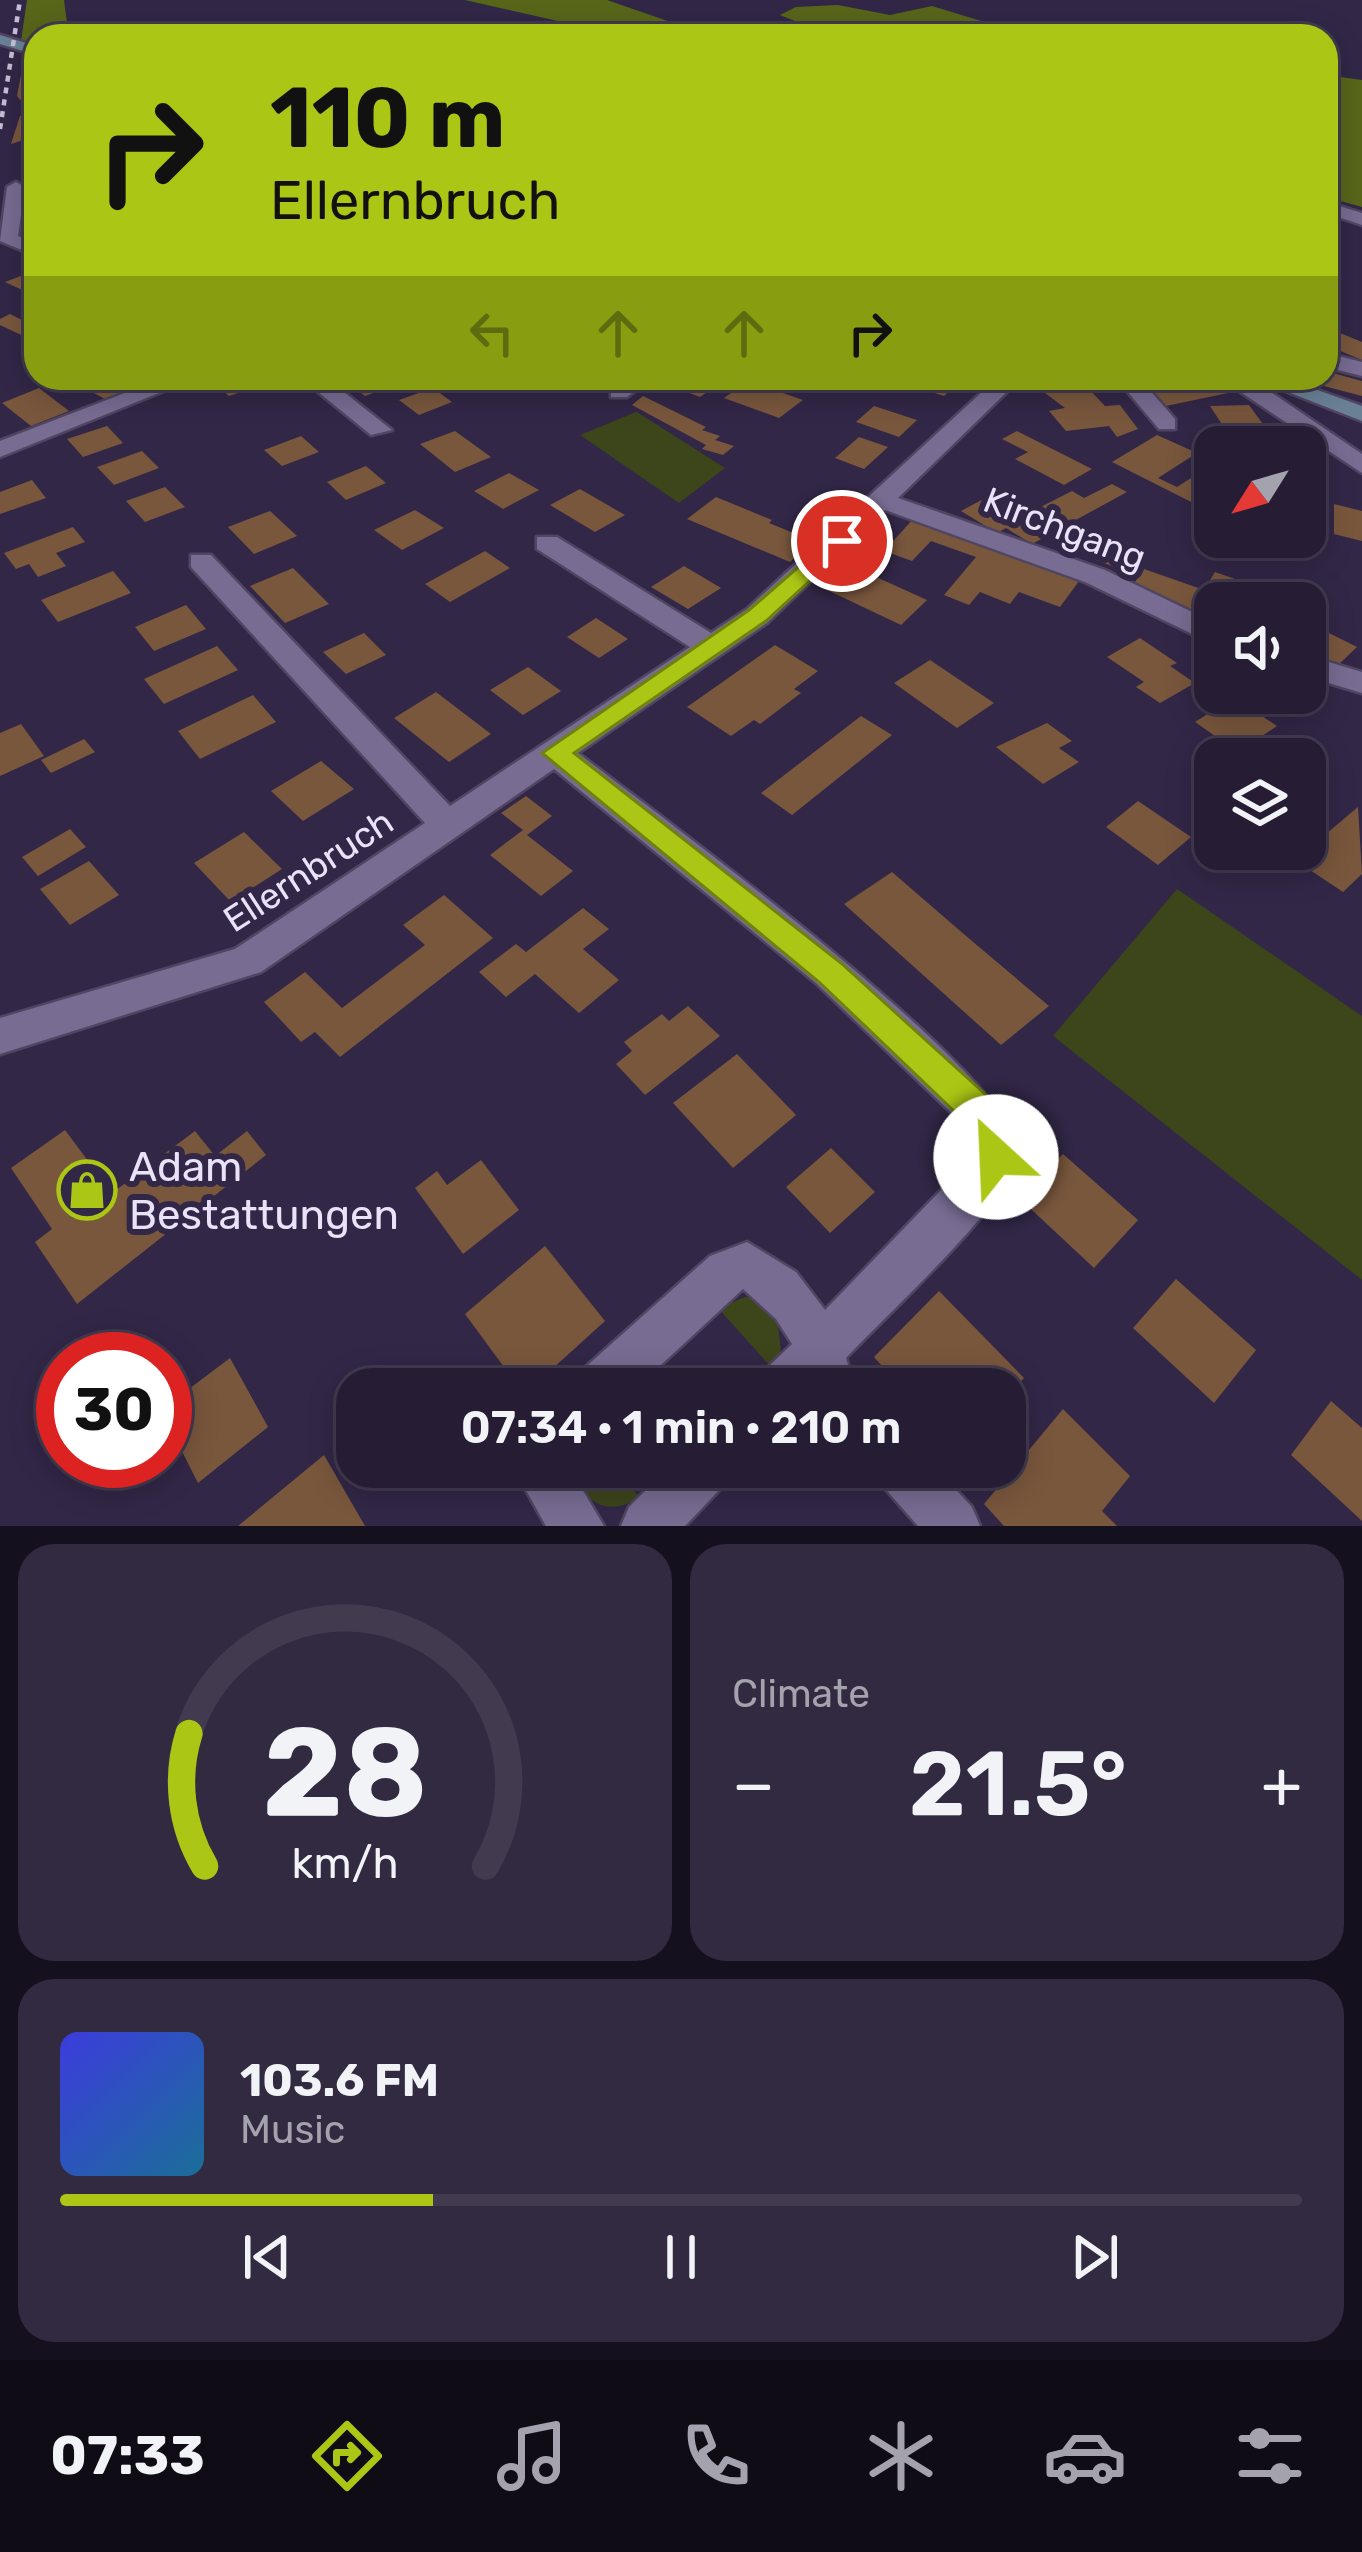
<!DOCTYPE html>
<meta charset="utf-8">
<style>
:root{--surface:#261d35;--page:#322a41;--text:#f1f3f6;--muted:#a4a2ad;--line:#423b50;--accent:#abc615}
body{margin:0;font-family:Rubik,sans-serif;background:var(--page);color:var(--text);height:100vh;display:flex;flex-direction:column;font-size:45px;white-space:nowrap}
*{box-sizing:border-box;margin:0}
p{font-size:39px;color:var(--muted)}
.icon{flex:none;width:66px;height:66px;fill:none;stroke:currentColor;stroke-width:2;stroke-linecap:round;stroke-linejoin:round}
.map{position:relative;height:1526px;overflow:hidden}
.panel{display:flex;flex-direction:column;gap:18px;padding:18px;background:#15101d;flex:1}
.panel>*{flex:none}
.banner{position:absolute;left:24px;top:24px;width:1314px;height:366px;border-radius:36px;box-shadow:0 6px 30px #0003,0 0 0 3px var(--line);background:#abc615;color:#111;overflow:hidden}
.needle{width:78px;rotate:233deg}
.fabs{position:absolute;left:1194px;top:426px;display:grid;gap:24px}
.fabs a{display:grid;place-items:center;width:132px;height:132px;border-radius:24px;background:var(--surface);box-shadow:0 6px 30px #0003,0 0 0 3px var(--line);font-size:60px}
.speed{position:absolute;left:36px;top:1332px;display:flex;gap:24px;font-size:60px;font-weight:700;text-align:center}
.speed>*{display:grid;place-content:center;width:156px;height:156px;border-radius:50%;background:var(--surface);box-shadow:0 6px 30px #0003,0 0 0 3px var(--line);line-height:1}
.speed .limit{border:18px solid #d22;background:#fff;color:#111}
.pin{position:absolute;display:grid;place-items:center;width:102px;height:102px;color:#fff;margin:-51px;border:6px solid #fff;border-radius:50%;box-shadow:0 3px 12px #0007}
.me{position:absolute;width:132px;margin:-66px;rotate:335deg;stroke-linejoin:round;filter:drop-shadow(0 0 9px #0008)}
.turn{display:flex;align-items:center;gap:42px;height:252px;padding:0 48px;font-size:54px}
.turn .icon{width:156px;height:156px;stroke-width:2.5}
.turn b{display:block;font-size:84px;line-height:102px}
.lanes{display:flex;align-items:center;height:114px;padding:0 48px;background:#0003;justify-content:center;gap:60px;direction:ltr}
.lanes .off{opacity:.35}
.big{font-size:90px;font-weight:600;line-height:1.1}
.panel .widget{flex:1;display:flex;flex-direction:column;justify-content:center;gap:18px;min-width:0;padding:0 42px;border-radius:36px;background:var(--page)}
.panel .dial{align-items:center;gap:0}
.dial svg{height:312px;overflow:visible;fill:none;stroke:var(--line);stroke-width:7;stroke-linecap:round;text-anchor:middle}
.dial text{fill:var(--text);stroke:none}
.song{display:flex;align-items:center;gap:36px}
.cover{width:144px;height:144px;border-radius:18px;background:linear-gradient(135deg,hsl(240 70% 55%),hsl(200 70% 35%))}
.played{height:12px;border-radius:6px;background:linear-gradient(90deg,var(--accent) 30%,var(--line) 30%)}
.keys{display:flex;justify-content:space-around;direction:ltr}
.heat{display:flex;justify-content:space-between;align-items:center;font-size:66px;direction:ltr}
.panel .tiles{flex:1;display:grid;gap:18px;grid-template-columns:1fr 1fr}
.widget:last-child{grid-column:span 2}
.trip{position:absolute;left:336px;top:1368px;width:690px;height:120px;border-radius:36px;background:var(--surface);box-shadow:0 6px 30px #0003,0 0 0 3px var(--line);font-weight:600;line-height:120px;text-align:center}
.dock{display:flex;height:192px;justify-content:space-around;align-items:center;background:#0f0c15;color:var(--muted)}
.dock .icon{width:84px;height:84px}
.dock .current{color:var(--accent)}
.dock b{font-size:54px;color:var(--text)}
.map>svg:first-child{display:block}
</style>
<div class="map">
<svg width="1362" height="1526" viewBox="0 0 1362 1526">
<rect width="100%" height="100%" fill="#322747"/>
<path fill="#3d451b" d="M636 412H637L725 468 679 503 580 435Z
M1177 889 1362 1016V1280L1053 1036Z
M745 1297 758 1299 777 1316 781 1351 770 1366 718 1308Z
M574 1467H616L639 1497C608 1519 581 1502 574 1467Z"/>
<path fill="#58661a" d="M27 0H64L68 31 21 41Z
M465 0H607L711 36H624Z
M838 5 890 15 932 6 1030 36H832L780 15 796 7Z
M1326 75 1362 80V207L1326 197Z"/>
<path fill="#79573d" d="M36 63V136L11 144 20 116 31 112 17 96 23 64Z
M29 273 36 276V292L31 294 5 282Z
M10 314 36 327V342L0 325V319Z
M1340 333 1362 342V360L1326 345Z
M1329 372 1362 381V396L1320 385Z
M66 378H132L142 385 105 399Z
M222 378H267L271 382 229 396 212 381Z
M387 378 395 385 365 396 344 380Z
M650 378H711L722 382 700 397Z
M922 378H945L958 382 944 396 913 386Z
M1171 378H1208L1228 393 1161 407 1146 395 1183 388Z
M748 381 803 400 779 418 724 398Z
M1084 384 1105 406 1120 405 1138 429 1117 437 1109 426 1066 431 1049 411 1065 408 1041 390Z
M39 388 69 411 31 426 2 403Z
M433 388 452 402 419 415 399 400Z
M643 396 706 427 702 430 720 436 715 440 734 446 723 455 702 449 706 445 632 405Z
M1249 405 1268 431 1227 432 1210 406Z
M874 406 917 420 899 437 856 422Z
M107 426 123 443 83 457 67 439Z
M455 431 491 457 455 472 420 444Z
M1017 431 1092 469 1064 485 1015 459 1028 452 1002 439Z
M1157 435 1197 453 1158 478 1177 487 1191 478 1215 490V514L1112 462Z
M301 436 319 452 282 466 264 450Z
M1263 436 1274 447H1215V455L1202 439Z
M859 437 888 447 864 469 835 458Z
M142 451 159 468 114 485 97 467Z
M366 466 386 483 346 500 327 482Z
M509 473 539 490 503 509 474 491Z
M32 480 46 498 0 514V492Z
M1112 484 1127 492 1032 544 1006 528 997 533 961 511 989 496 1023 516 1072 491 1084 498Z
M165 487 185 507 145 522 126 501Z
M580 489 625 515 595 532 550 505Z
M716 497 772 520 769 523 813 541 790 562 687 519Z
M1305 501 1310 502 1309 550 1262 541 1305 537Z
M1334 504 1362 511V541L1334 534Z
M415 510 444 528 402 550 374 530Z
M270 511 297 536 254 554 228 527Z
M915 517 1082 577 1060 607 1019 592 1010 604 980 592 969 605 944 595 976 557 931 541 912 561 884 551Z
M73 527 85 542 56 553 66 566 38 577 29 564 16 569 4 553Z
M1094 529 1138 547 1119 569 1074 551Z
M485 551 510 568 450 602 425 584Z
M684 566 721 588 688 609 651 587Z
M852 566 927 600 901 625 825 589Z
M293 568 329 604 285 623 250 586Z
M1144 569 1204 590 1215 572 1273 592 1268 603 1215 605 1198 599 1191 611 1130 589Z
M113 571 131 593 58 622 41 600Z
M186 605 206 629 154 651 135 627Z
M596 618 628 639 599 658 567 637Z
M1305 621 1357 647 1335 668 1305 653Z
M364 633 386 655 346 674 323 652Z
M1140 638 1177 663 1170 666 1195 683 1160 703 1136 687 1144 682 1107 657Z
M775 645 818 671 794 689 801 693 760 724 754 720 731 736 687 707Z
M217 646 238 670 164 704 144 679Z
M930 660 994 703 957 728 894 683Z
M528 667 561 691 523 715 490 690Z
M436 692 491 734 449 762 394 718Z
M253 695 276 722 200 759 178 731Z
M1234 697 1277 726 1238 752 1195 722Z
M861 716 892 735 792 815 761 793Z
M1047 723 1072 741 1059 748 1079 762 1043 784 996 747Z
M21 724 44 756 0 776V733Z
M84 739 95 752 51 773 41 760Z
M321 761 354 789 303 821 271 791Z
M526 796 552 816 527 835 573 871 541 896 490 855 523 830 501 813Z
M1138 801 1191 837 1158 865 1106 827Z
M1358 807 1362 874 1343 892 1295 860Z
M70 829 86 847 38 876 22 857Z
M244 832 282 869 231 902 194 863Z
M89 861 119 895 70 925 40 889Z
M892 872 966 936 1049 1006 1001 1045 844 904Z
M444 895 493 938 340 1057 315 1032 301 1042 264 1002 305 972 342 1008 425 945 403 925Z
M583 908 609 929 583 949 619 980 579 1013 535 974 506 997 479 972 516 944 526 952Z
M688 1006 720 1036 645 1095 616 1064 632 1051 624 1042 662 1014 669 1021Z
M737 1054 796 1115 733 1168 673 1103Z
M65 1130 112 1193 195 1131 215 1156 247 1131 266 1155 77 1304 35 1242 52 1229 11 1168Z
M831 1148 875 1192 830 1233 786 1187Z
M1063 1154 1138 1220 1094 1268 1019 1198Z
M481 1160 519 1210 463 1254 415 1188 437 1171 447 1185Z
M545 1246 605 1321 530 1389H520L465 1314Z
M1176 1279 1256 1350 1214 1403 1133 1328Z
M939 1291 1024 1378 1005 1399V1389H903L874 1357Z
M230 1358 268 1427 198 1483 165 1418V1407Z
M1331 1401 1362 1428V1521L1291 1455Z
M1063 1409 1130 1476 1102 1511 1117 1526H1004L984 1504Z
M324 1455 365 1526H238Z"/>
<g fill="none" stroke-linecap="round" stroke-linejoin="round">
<g stroke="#504562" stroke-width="5">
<path id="minor" d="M16 182 25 187 18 236 36 243V256L0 241 7 187Z
M1326 202 1362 213V225L1326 213Z
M1326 353 1362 362V376L1326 367Z
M164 378H196L0 457V441Z
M301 378H326L392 430 371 435Z
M625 378H651L627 397H611V387Z
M997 378H1021L898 498 1105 570 1215 623V645L1085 582 885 510 767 623 578 753C646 806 1030 1085 1018 1157 1010 1203 883 1318 846 1358L855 1389H757L764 1371 792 1344 776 1319 743 1289 635 1389H574L581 1371 710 1256 747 1242 796 1272 825 1310 974 1156V1141L957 1118 816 983 554 769 261 972 0 1054V1018L235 949 425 823 191 567V555H211L450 806 690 647 537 549V537H557L711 633 747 609Z
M1116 378H1139L1175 419V429H1159Z
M1237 378H1259V384L1362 454V473L1239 391Z
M1305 655 1362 672V693L1305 676Z
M513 1467H569L604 1526H546Z
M669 1467H732L724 1485 685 1526H621L629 1507Z
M874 1467H935L972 1507 980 1526H918L882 1485Z"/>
</g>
<g stroke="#504562" stroke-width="5">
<path id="secondary" d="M0 35 36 46V55L0 44Z
M1252 378H1284L1362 406V421Z"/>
</g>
<use href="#minor" fill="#786c92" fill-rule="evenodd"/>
<use href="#secondary" fill="#698095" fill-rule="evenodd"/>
<path stroke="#c5bed6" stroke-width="4.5" stroke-dasharray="6 6" stroke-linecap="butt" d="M0 129 20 0"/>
</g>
<path fill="#abc615" stroke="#6f810e" stroke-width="3" d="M834 536 853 541 766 621 574 753 841 963 984 1093 1013 1136 1009 1169 996 1174 984 1169 977 1141 959 1116 819 982 542 753 749 610Z"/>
<defs>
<g id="shop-ring" transform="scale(3)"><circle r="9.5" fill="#322747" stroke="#abc615" stroke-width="1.5"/><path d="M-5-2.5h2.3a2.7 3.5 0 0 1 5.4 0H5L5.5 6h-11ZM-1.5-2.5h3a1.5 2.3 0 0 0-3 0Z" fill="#abc615"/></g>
</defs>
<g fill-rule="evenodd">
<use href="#shop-ring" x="87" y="1190"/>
</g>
<g text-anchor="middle" stroke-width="12" stroke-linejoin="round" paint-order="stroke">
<g font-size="36" fill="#e9e2f8" stroke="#322747">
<text transform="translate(1065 528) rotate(21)" y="13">Kirchgang</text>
<text transform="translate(308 870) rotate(-33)" y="13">Ellernbruch</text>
</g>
<g font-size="42" fill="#e9e2f8" stroke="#322747" text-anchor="start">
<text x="129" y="1181">Adam<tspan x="129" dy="48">Bestattungen</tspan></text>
</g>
</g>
</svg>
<div class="fabs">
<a><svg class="needle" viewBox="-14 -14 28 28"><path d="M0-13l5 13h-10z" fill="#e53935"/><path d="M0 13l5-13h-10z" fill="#a4a2ad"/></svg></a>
<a><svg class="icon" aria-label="sound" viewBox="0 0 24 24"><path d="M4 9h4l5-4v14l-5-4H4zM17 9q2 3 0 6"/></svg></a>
<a><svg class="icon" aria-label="layers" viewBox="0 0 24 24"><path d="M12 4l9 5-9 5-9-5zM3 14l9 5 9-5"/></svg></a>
</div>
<div class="speed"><div class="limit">30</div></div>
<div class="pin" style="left:842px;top:541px;background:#d93025"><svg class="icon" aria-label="arrive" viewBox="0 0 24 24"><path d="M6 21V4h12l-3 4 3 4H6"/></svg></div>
<svg class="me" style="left:996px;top:1157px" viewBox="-20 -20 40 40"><circle r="19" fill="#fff"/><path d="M0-13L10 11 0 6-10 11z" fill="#abc615"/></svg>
<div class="trip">07:34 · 1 min · 210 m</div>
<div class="banner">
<div class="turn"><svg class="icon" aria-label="right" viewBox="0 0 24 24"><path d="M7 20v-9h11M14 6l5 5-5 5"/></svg><div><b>110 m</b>Ellernbruch</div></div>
<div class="lanes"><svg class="icon off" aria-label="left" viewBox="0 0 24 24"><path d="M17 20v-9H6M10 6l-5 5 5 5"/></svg><svg class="icon off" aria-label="ahead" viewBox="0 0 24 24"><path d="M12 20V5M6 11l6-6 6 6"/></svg><svg class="icon off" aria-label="ahead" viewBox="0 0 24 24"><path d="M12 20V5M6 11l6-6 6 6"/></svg><svg class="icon" aria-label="right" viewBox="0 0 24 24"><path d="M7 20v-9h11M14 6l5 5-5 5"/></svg></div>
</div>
</div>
<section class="panel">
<div class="tiles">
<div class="widget dial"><svg viewBox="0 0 100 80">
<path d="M14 69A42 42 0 1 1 86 69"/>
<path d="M14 69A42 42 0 0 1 10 35" stroke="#abc615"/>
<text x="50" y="56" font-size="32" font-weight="700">28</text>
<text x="50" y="72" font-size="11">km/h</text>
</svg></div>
<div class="widget"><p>Climate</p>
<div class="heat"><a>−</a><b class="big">21.5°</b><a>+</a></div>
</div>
<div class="widget">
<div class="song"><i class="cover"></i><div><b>103.6 FM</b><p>Music</p></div></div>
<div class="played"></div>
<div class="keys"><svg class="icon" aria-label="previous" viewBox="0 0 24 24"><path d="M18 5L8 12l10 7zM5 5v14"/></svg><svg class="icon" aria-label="pause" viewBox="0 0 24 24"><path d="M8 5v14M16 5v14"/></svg><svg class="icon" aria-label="next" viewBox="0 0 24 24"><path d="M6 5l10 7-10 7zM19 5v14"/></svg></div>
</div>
</div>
</section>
<nav class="dock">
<b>07:33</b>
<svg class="icon current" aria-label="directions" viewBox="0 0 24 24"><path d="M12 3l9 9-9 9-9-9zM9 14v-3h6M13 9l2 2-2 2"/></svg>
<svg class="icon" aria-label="music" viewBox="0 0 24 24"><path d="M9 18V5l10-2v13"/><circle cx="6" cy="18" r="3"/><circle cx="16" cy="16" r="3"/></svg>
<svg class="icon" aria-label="phone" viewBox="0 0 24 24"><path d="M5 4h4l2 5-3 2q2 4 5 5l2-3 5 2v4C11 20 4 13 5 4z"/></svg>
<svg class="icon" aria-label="climate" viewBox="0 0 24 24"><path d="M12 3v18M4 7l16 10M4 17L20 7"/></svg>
<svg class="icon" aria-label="car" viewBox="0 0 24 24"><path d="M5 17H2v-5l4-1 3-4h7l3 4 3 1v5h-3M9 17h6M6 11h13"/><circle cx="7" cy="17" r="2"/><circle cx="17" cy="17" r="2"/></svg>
<svg class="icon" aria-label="filters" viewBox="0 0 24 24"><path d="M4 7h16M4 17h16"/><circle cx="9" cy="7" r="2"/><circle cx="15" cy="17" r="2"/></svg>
</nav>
